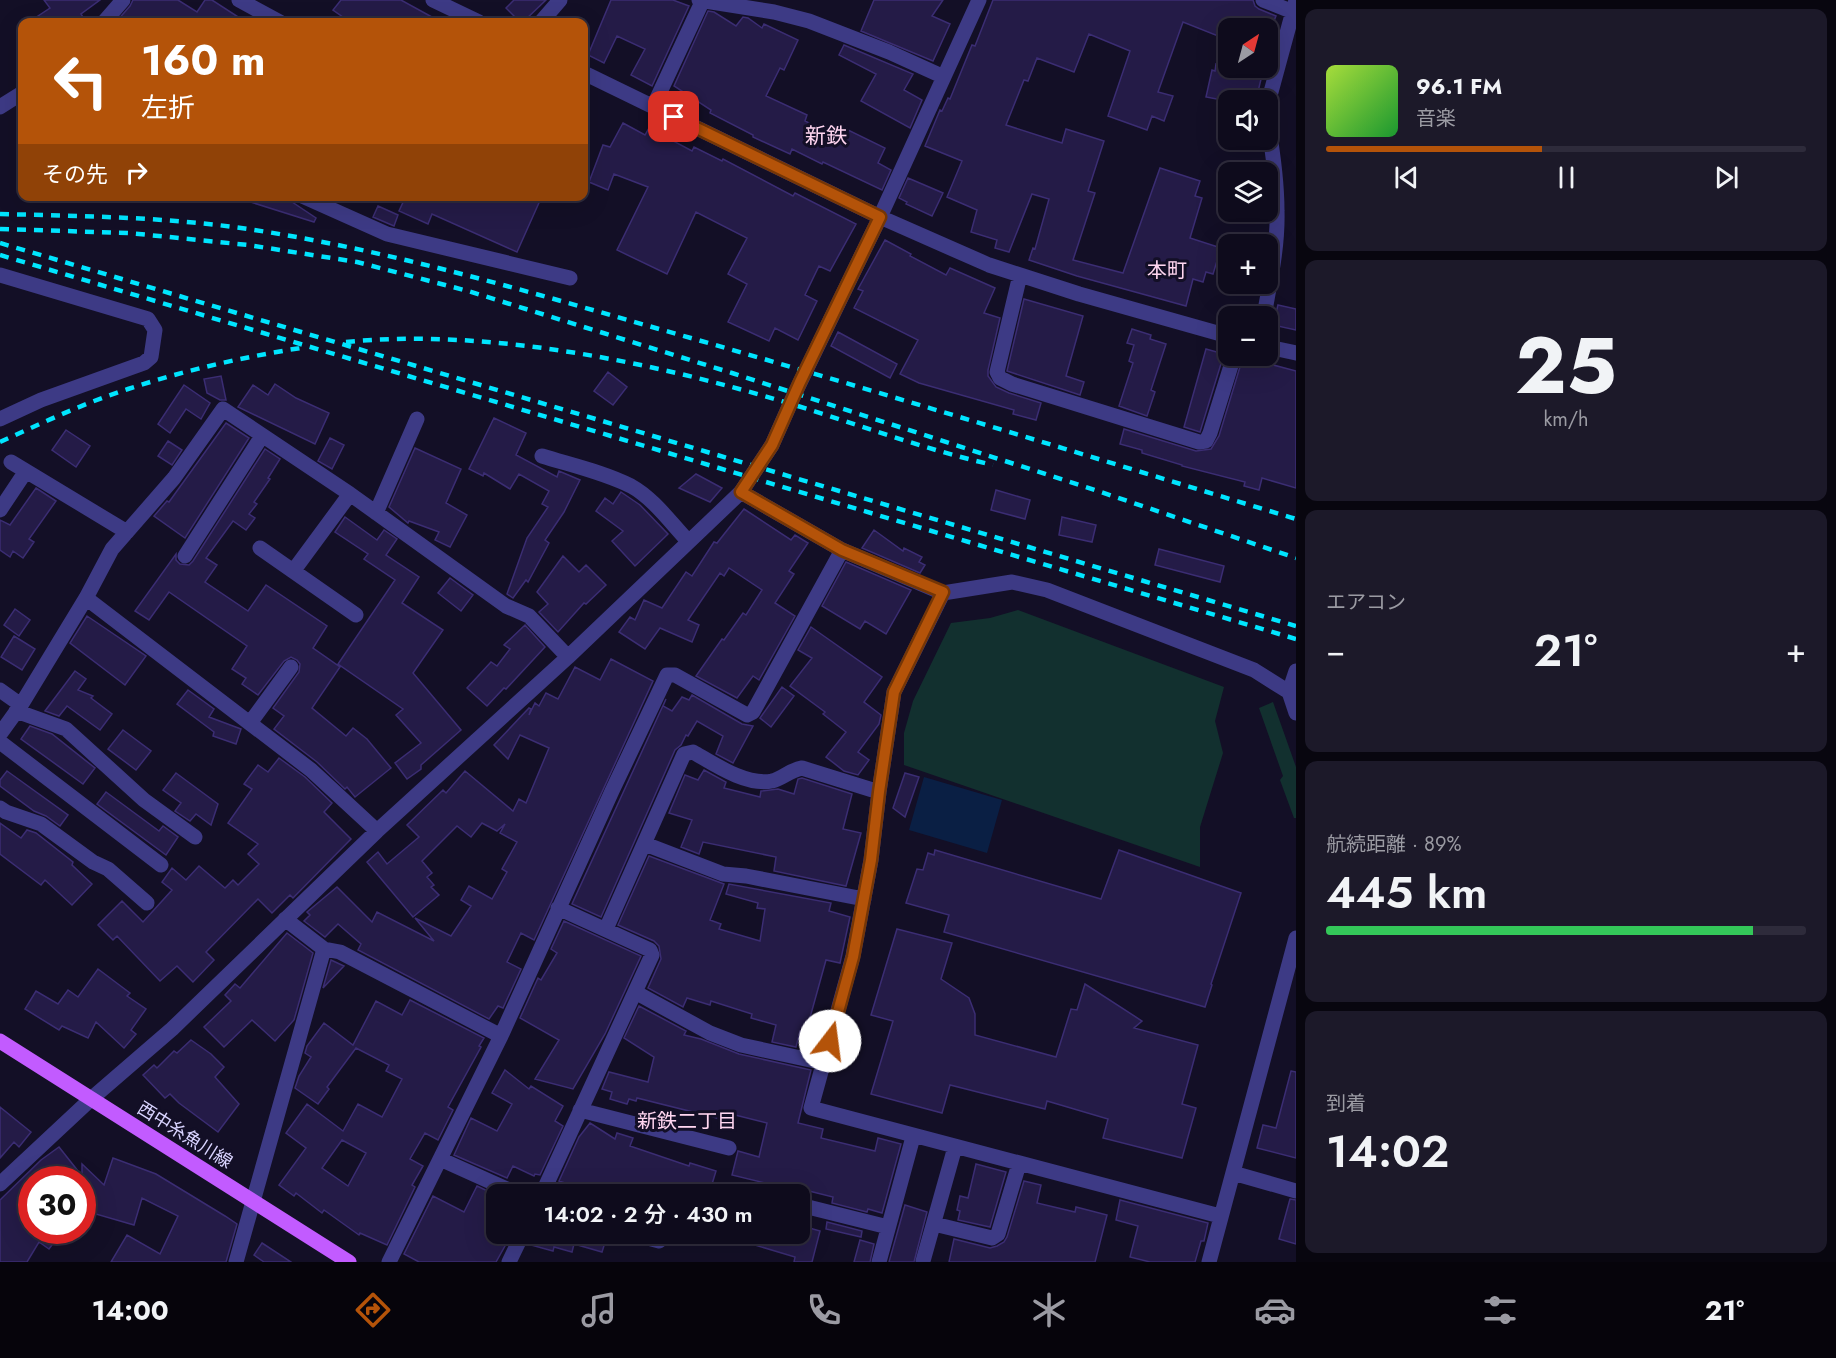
<!DOCTYPE html>
<html lang="ja">
<meta charset="utf-8">
<style>
:root{--surface:#0e0b1c;--page:#1c1929;--text:#f1f3f6;--muted:#9b9ba3;--line:#2e2b3b;--accent:#b45309}
body{margin:0;font-family:Jost,"Noto Sans JP",sans-serif;background:var(--page);color:var(--text);height:100vh;display:flex;flex-direction:column;font-size:22px;white-space:nowrap}
*{box-sizing:border-box;margin:0}
p{font-size:20px;color:var(--muted)}
.icon{flex:none;width:33px;height:33px;fill:none;stroke:currentColor;stroke-width:2;stroke-linecap:round;stroke-linejoin:round}
.map{position:relative;flex:1;overflow:hidden}
.panel{display:flex;flex-direction:column;gap:9px;padding:9px;background:#08060f;width:540px}
.panel>*{flex:none}
.hud{position:absolute;left:18px;top:18px;width:570px;height:183px;border-radius:12px;box-shadow:0 6px 24px #0002,0 0 0 2px var(--line);background:#b45309;color:#fff;overflow:hidden}
.needle{width:39px;rotate:36deg}
.controls{position:absolute;left:1218px;top:18px;display:grid;gap:12px}
.controls a{display:grid;place-items:center;width:60px;height:60px;border-radius:12px;background:var(--surface);box-shadow:0 6px 24px #0002,0 0 0 2px var(--line);font-size:30px}
.speed{position:absolute;left:18px;top:1166px;display:flex;gap:12px;font-size:30px;font-weight:700;text-align:center}
.speed>*{display:grid;place-content:center;width:78px;height:78px;border-radius:50%;background:var(--surface);box-shadow:0 6px 24px #0002,0 0 0 2px var(--line);line-height:1}
.speed .limit{border:9px solid #d22;background:#fff;color:#111}
.pin{position:absolute;display:grid;place-items:center;width:51px;height:51px;color:#fff;margin:-26px;border-radius:12px;box-shadow:0 3px 9px #0006}
.me{position:absolute;width:66px;margin:-33px;rotate:15deg;stroke-linejoin:round;filter:drop-shadow(0 0 4px #0008)}
.turn{display:flex;align-items:center;gap:21px;height:126px;padding:0 24px;font-size:27px}
.turn .icon{width:78px;height:78px;stroke-width:2.5}
.turn b{display:block;font-size:42px;line-height:51px}
.then{display:flex;align-items:center;height:57px;padding:0 24px;background:#0003;gap:12px;font-size:22px}
.big{font-size:45px;font-weight:600;line-height:1.1}
.panel .card{flex:1;display:flex;flex-direction:column;justify-content:center;gap:9px;min-width:0;padding:0 21px;border-radius:12px;background:var(--page)}
.panel .dial{align-items:center;gap:0}
.dial b{font-size:78px;line-height:1}
.song{display:flex;align-items:center;gap:18px}
.cover{width:72px;height:72px;border-radius:9px;background:linear-gradient(135deg,hsl(80 70% 55%),hsl(130 70% 35%))}
.played{height:6px;border-radius:3px;background:linear-gradient(90deg,var(--accent) 45%,var(--line) 45%)}
.keys{display:flex;justify-content:space-around;direction:ltr}
.heat{display:flex;justify-content:space-between;align-items:center;font-size:33px;direction:ltr}
.charge{height:9px;border-radius:4px;background:linear-gradient(90deg,#34c759 89%,var(--line) 0)}
.trip{position:absolute;left:486px;top:1184px;width:324px;height:60px;border-radius:12px;background:var(--surface);box-shadow:0 6px 24px #0002,0 0 0 2px var(--line);font-weight:600;line-height:60px;text-align:center}
.menu{display:flex;height:96px;justify-content:space-around;align-items:center;background:#06040b;color:var(--muted)}
.menu .icon{width:42px;height:42px}
.menu .selected{color:var(--accent)}
.menu b{font-size:27px;color:var(--text)}
main{display:flex;flex:1;min-height:0}
.map>svg:first-child{display:block}
</style>
<main>
<div class="map">
<svg width="1296" height="1262" viewBox="0 0 1296 1262">
<rect width="100%" height="100%" fill="#130f26"/>
<path fill="#12302f" d="M1018 610 1224 687 1215 721 1223 753 1200 827V867L904 765V733L913 701 951 623 990 618Z
M1273 702 1296 767V818H1294L1280 780 1283 776 1259 708Z"/>
<path fill="#0a1f44" d="M924 777 1002 800 987 853 909 830Z"/>
<path fill="#241b47" stroke="#3b2d73" stroke-width="1.5" fill-rule="evenodd" d="M44 0H100L81 14 86 22H29L50 8Z
M133 0H178L197 12 205 0H212L246 22H116L130 6Z
M341 0H401L441 22H350L333 10Z
M514 0H546L523 22H520L506 8Z
M611 0H673L689 6 652 86 631 75 645 49 617 36 604 63 588 55Z
M874 0H943L932 16 950 24 933 61 861 31Z
M993 0H1253L1255 6 1259 9 1276 16 1271 28H1228V40L1183 22 1158 92 1173 96 1164 121 1152 116 1147 130 1108 116 1130 51 1089 34 1074 72 1037 58 1028 81 1024 80 1006 125 1062 143 1066 129 1104 141 1088 191 1095 193 1073 260 1123 273 1160 168 1200 181 1195 196 1202 198 1190 238 1221 248 1213 274 1206 272 1203 282 1193 279 1186 306 1077 276 1029 260 1033 248 1035 249 1049 199 1032 194 1009 252 995 248 997 240 971 232 977 210 947 197 962 161 925 146 940 110 942 111 948 98 950 99 972 45 975 46Z
M708 11 714 12 736 26 743 17 748 18 762 28 764 24 798 40 784 70 780 68 766 96 807 115 805 121 836 137 840 126 885 148 878 163 891 170 882 190 823 162 822 164 792 149 790 154 753 137V135L710 113 711 110 674 86Z
M844 45 913 74 904 90 922 100 910 128 861 101 876 74 839 55Z
M1216 64 1262 75 1256 100H1222L1206 97 1212 70 1215 71Z
M623 123 645 135 649 128 692 151 694 147 722 161 723 159 793 196 795 193 856 224 830 271 819 266 805 295 817 301 798 340 775 328 769 341 728 322 747 284 728 274 747 238 696 212 667 274 617 250 648 187 614 174 608 190 589 182 603 145 610 147Z
M908 178 943 193 932 216 906 204 907 202 899 198Z
M245 196H283L316 218 314 222 244 200Z
M406 196H542L517 252 432 214 428 224 399 211Z
M378 206 398 215 394 226 373 217Z
M885 240 911 254 910 256 946 275 950 268 995 288 984 313 1000 318 988 370V376L996 387 1009 393 1041 403 1036 420 1013 414 1014 410 919 383 900 374 918 340 854 308 863 291 858 289Z
M1024 299 1083 316 1066 376 1084 382 1080 395 1007 371Z
M1278 305 1296 309V330L1273 325Z
M1132 329 1151 335 1150 339 1166 344 1151 390 1155 392 1147 416 1119 406 1133 363 1129 361 1134 345 1127 343Z
M838 332 897 364 890 378 831 346Z
M1206 349 1224 354 1200 432 1184 427Z
M1243 357 1296 371V488L1262 478 1259 490 1244 486 1245 482 1182 466V465L1142 453V450L1120 444 1124 429 1196 451 1211 449 1219 436Z
M608 372 627 387 613 405 594 391Z
M221 376 226 400H220L207 393 204 379Z
M275 384 296 398 329 413 315 444 238 407 253 385 268 395Z
M184 385 210 403 201 419 186 409 170 433 158 424Z
M494 418 526 433 516 455 557 477 559 471 580 480 564 512 545 540 549 543 528 582 526 580 513 598 507 594 527 538 548 507 542 504 549 491 519 474 510 489 484 473 483 476 469 469Z
M226 423 249 438 185 538 154 516 167 501 169 502Z
M66 430 90 446 76 467 52 450Z
M330 438 344 445 332 469 318 461Z
M168 441 182 450 172 465 158 456Z
M415 448 461 469 446 503 467 515 450 547 435 540 439 532 409 521 408 523 389 507Z
M265 449 280 459 268 478 270 479 254 502 257 504 249 514 255 518 246 530 233 521 206 558 217 565 205 582 248 611 266 585 327 626 313 648 340 667 312 708 346 736 353 728 367 739 391 768 355 797 347 787 345 789 317 762 274 729 284 716 273 708 299 672 300 664 297 660 291 657 284 661 258 695 242 684 246 678 232 669 247 646 169 592 149 620 135 611 176 554V560L180 564 189 565 193 561Z
M696 474 722 488 710 502 679 488Z
M36 488 56 501 29 539 34 542 23 558 13 551 10 557 0 550V520L10 525Z
M996 490 1030 500 1025 519 991 510Z
M621 492 640 505 668 534 635 566 612 541 623 531 596 511 605 498 613 504Z
M744 509 791 540 795 535 808 543 789 571 794 574 775 603 795 616 759 680 753 676 737 698 696 676 722 639 724 640 743 613 746 615 762 590 729 568 724 576 720 573 688 620 699 625 692 642 660 628 645 649 619 632 630 617 635 620 644 600 662 608 686 572 692 576 714 542 717 543Z
M345 517 377 540 384 530 397 539 386 555 419 577 402 603 443 630 413 673 461 730 421 765V769L407 779 395 763 421 743 396 715 403 709 338 664 395 580 364 559 368 554 335 532Z
M1062 517 1096 525 1092 542 1059 535Z
M874 530 903 551 904 548 922 557 919 562 925 565 920 573 862 548Z
M1159 549 1224 566 1220 582 1155 565Z
M563 556 579 572 586 565 606 585 586 604 584 603 558 632 539 612 548 604 537 592Z
M846 562 911 590 886 634 865 621 860 629 822 606Z
M450 578 473 595 461 611 438 593Z
M15 609 30 620 19 636 4 625Z
M87 616 146 656 125 685 70 643Z
M525 625 545 647 506 689 504 688 487 706 467 688 491 662 497 666 510 649 504 645Z
M811 627 882 677 864 702 881 715 879 724 858 752 869 760 858 775 844 771 826 757 846 732 823 714 825 712 790 686 812 658 798 650Z
M14 636 35 649 22 670 1 657Z
M611 659 653 681 534 940 521 933 507 962 521 969 503 1008 498 1006 489 1019 358 950 361 944 338 924 325 937 304 921 310 915 307 912 337 887 372 922 377 912 434 941 415 918 451 936 471 906 461 900 469 886 492 899 507 872 502 869 517 842 500 833 505 824 497 831 482 823 471 837 457 826 422 861 432 873 427 877 434 885 431 887 439 895 413 917 367 862 378 852 387 864 419 837 407 825 443 790 446 793 465 771 513 811 519 799 526 803 549 748 520 735 508 759 494 745 529 708 531 709 529 715 535 703 539 706 546 693 558 699 575 667 600 680Z
M75 671 86 679 78 690 93 696 91 698 112 714 100 730 67 706 59 716 45 711Z
M782 687 794 696 771 727 760 718Z
M188 690 214 709 209 717 241 729 236 744 213 736 214 732 177 704Z
M692 695 742 724 753 726 733 763 716 754 723 736 697 721 688 736 686 735 681 745 675 750 601 917 572 904 666 699 663 706 672 711 682 697 689 700Z
M30 726 52 734 95 768 83 784 21 739Z
M123 730 151 751 136 770 108 749Z
M279 758 305 777 332 803 324 812 351 839 293 898 290 895 272 913 258 899 206 952 214 960 193 982 177 966 160 981 117 936 113 940 98 925 122 901 143 922 172 890 162 882 172 868 186 880 199 866 225 888 233 880 238 885 259 864 248 854 258 844 228 823 252 789 244 784 258 765 268 772Z
M704 770 726 782 724 788 760 797 761 791 778 789 794 794 798 779 802 778 852 794 843 829 861 833 846 886 774 871 776 857 703 842 699 854 681 847 692 820 669 813 685 775 698 780Z
M7 771 68 815 60 826 46 816 34 811 0 786V780Z
M176 773 218 804 211 825 196 814 190 821 175 811 181 803 163 790Z
M905 773 919 777 905 817 893 808Z
M106 792 159 831 163 826 178 837 166 855 97 804Z
M0 823 21 838 27 830 36 833 73 862 72 865 92 884 72 905 45 880 41 885 0 854Z
M935 850 1101 899 1119 850 1241 893 1211 984 1212 985 1205 1007 944 932 949 915 906 903 917 869 923 870 928 853 934 855Z
M649 856 724 884 710 920 721 924 719 929 760 941 765 909 757 908 758 903 726 894 729 884 831 903 829 911 850 917 840 963 826 960 806 1032 800 1031 796 1047 772 1042 776 1025 751 1018 752 1014 711 1001 710 1005 687 998 683 1007 648 988 661 959 659 946 654 941 618 925Z
M564 921 641 956 605 1034 573 1089 535 1079 559 1040 520 1018 538 978 541 980 557 953 551 949Z
M897 929 952 943 941 979 969 998 975 1014V1035L1056 1057 1071 1009 1077 1010 1085 984 1142 1021 1134 1028 1198 1045 1182 1104 1196 1108 1182 1158 1103 1138 1108 1119 1047 1101 1045 1109 950 1085 942 1113 871 1094 893 1021 871 1015Z
M287 933 313 953 294 1020 275 1041 252 1020 224 1047 204 1027 231 1001 225 995 235 984 240 988Z
M331 960 344 966 323 988Z
M98 969 130 993 127 996 146 1009 131 1030 136 1034 124 1048 96 1022 88 1038 62 1026 59 1030 25 1009 36 991 58 1004 68 990 78 997Z
M410 1000 484 1038 479 1046 481 1047 448 1107 453 1110 438 1140 425 1133 410 1159 423 1166 412 1185 415 1187 387 1245 360 1233 359 1235 324 1210 322 1213 296 1193 294 1196 279 1185 306 1148 286 1133 307 1104 343 1131 358 1104 382 1117 402 1079 386 1071 389 1065 356 1048 327 1087 329 1089 318 1104 295 1088 299 1076 311 1057 305 1053 307 1046 324 1023 353 1045 376 1001 402 1015ZM342 1140 366 1153 348 1186 322 1168Z
M639 1006 686 1031 684 1035 701 1039 739 1054 811 1070 798 1123 823 1129 821 1138 875 1151 878 1138 901 1144 882 1213 868 1209 867 1212 832 1203 833 1197 797 1188 795 1194H793L764 1187 765 1183 732 1175 738 1151 759 1157 767 1123 735 1115 733 1122 637 1098 636 1101 629 1099 627 1104 610 1099 612 1092 602 1089 609 1072 648 1082 654 1057 624 1038Z
M191 1040 211 1054 224 1067 215 1077 239 1104 218 1132 179 1103 170 1094 165 1098 143 1075 154 1065 157 1068 174 1051 177 1053Z
M505 1070 529 1089 531 1086 563 1106 555 1121 563 1126 540 1175 535 1174 534 1176 513 1166 507 1178 454 1155 471 1118 497 1131 512 1104 492 1093Z
M1291 1071 1296 1072V1158L1257 1148 1263 1125 1276 1128Z
M0 1107 31 1132 19 1147 14 1142 0 1158Z
M590 1123 615 1139 617 1133 633 1138 630 1146 689 1166 690 1163 716 1171 709 1194 673 1184 669 1194H611L596 1189 594 1193 559 1181 579 1137Z
M59 1147 82 1176V1164L104 1185 113 1158 156 1174 225 1216 237 1224 226 1262H111L127 1235 160 1254 178 1216 142 1198 134 1225 82 1210V1179H32V1230H63L49 1249 39 1242 27 1262H0V1200L41 1160Z
M976 1164 1006 1172 990 1227 958 1220 960 1211 957 1210 960 1196 968 1198Z
M1024 1181 1041 1185 1037 1203 1075 1212 1076 1207 1107 1215 1095 1262H949L954 1239 990 1248 997 1246 1004 1242 1007 1237Z
M477 1186 496 1195V1233H502L510 1237 496 1262H419L404 1254 433 1196 464 1212Z
M1290 1199 1296 1200V1244L1279 1239Z
M1120 1200 1208 1223 1204 1241H1201L1195 1262H1150L1130 1257 1138 1226 1116 1220Z
M905 1205 927 1212 914 1262H889Z
M827 1222 862 1231 861 1237 826 1229Z
M806 1227 820 1231 812 1262H794L795 1257 728 1237 729 1233H804Z
M533 1233H597L607 1236 602 1252 574 1244 572 1252 554 1247 553 1251 531 1245Z
M860 1240 874 1244 870 1262H854Z
M262 1243 291 1262H264L254 1255Z"/>
<g fill="none" stroke-linecap="round" stroke-linejoin="round">
<path stroke="#3d3a85" stroke-width="15" d="M239 0 280 22
M433 0 479 22
M699 0 774 12 809 21 889 52 944 77
M1263 0 1296 13
M104 22 123 0
M541 22 560 0
M584 73 880 217 989 265 1079 294 1228 336
M1268 103 1296 0
M0 107 22 93
M653 107 702 2
M302 196 387 234 570 278
M0 275 148 319 155 330 151 357 144 363 41 400 0 419
M1020 275 997 372 1000 378 1012 384 1199 442 1206 441 1210 433 1234 356
M1264 316C1270 282 1278 247 1277 211 1277 182 1273 153 1268 124
M1268 347 1296 353
M542 456C571 465 603 472 631 486 653 498 671 523 688 541
M11 462 127 532
M741 492 842 550 943 593 1012 582 1047 590 1254 670 1289 692
M0 510 26 471
M376 513 417 419
M260 548 356 615
M185 556 262 436
M294 570 350 494
M943 593 894 692 879 792 871 860 853 956 811 1108 1220 1216
M86 598 311 770 377 831
M1296 671 1289 692 1296 713
M0 690 21 705
M16 711 66 729 144 800 195 837
M250 723 291 667
M0 734 21 705 86 598 112 549 174 478 223 409 350 494 506 606 529 616 568 657
M0 742 161 865
M0 808 6 812 41 824 93 862 108 869 147 903
M645 844 723 874 746 876 864 899
M285 919 324 949 340 952 501 1036
M606 929 684 754 693 752C714 764 746 786 772 781 783 778 790 770 802 768L879 792
M635 992 710 1033 741 1045 824 1063
M580 1110 729 1148
M440 1159 518 1194
M1233 1173 1296 1191
M0 1184 91 1099 172 1029 377 831 568 657 741 492 772 445 795 393 880 217 979 0
M542 1194 652 955 650 950 558 908
M800 1205 888 1227
M934 1224 992 1238 998 1234 1019 1164
M629 1233 659 1241
M923 1261 955 1147
M236 1262 324 949
M389 1262 501 1036 612 791 667 675H675L747 715 753 712 842 550
M509 1262 523 1233
M879 1262 913 1137
M1209 1262 1296 938"/>
<path stroke="#c25bff" stroke-width="15" d="M0 1041 349 1262"/>
<path stroke="#00e5ff" stroke-width="4.5" stroke-dasharray="9 8" stroke-linecap="butt" d="M0 214C83 216 166 217 248 229 388 250 523 290 659 329 872 389 1084 455 1296 519
M0 229 129 233 248 245 357 262 468 291 732 373 1095 490 1296 558
M0 243 1296 626
M0 255 1296 639
M346 342C488 328 652 362 788 403 857 424 923 449 993 465
M0 442C42 423 84 403 128 389 186 370 247 356 307 347"/>
</g>
<g fill="none" stroke-linecap="round" stroke-linejoin="round">
<g stroke="#753606" stroke-width="15">
<path id="route" d="M674 117 880 217 800 382 772 445 741 492 842 550 943 592 894 692 879 792 871 860 853 957 830 1041"/>
</g>
<use href="#route" stroke="#b45309" stroke-width="10"/>
</g>
<g text-anchor="middle" stroke-width="6" stroke-linejoin="round" paint-order="stroke">
<g font-size="18" fill="#d9d4ff" stroke="#130f26">
<text transform="translate(185 1135) rotate(32)" y="6">西中糸魚川線</text>
</g>
<g font-size="20" fill="#ffd6f0" stroke="#130f26">
<text x="1167" y="277">本町</text>
<text x="687" y="1128">新鉄二丁目</text>
</g>
<g font-size="21" fill="#ffd6f0" stroke="#130f26">
<text x="826" y="143">新鉄</text>
</g>
</g>
</svg>
<div class="controls">
<a><svg class="needle" viewBox="-14 -14 28 28"><path d="M0-13l5 13h-10z" fill="#e53935"/><path d="M0 13l5-13h-10z" fill="#9b9ba3"/></svg></a>
<a><svg class="icon" aria-label="sound" viewBox="0 0 24 24"><path d="M4 9h4l5-4v14l-5-4H4zM17 9q2 3 0 6"/></svg></a>
<a><svg class="icon" aria-label="layers" viewBox="0 0 24 24"><path d="M12 4l9 5-9 5-9-5zM3 14l9 5 9-5"/></svg></a>
<a>+</a>
<a>−</a>
</div>
<div class="speed"><div class="limit">30</div></div>
<div class="pin" style="left:674px;top:117px;background:#d93025"><svg class="icon" aria-label="arrive" viewBox="0 0 24 24"><path d="M6 21V4h12l-3 4 3 4H6"/></svg></div>
<svg class="me" style="left:830px;top:1041px" viewBox="-20 -20 40 40"><circle r="19" fill="#fff"/><path d="M0-13L10 11 0 6-10 11z" fill="#b45309"/></svg>
<div class="trip">14:02 · 2 分 · 430 m</div>
<div class="hud">
<div class="turn"><svg class="icon" aria-label="left" viewBox="0 0 24 24"><path d="M17 20v-9H6M10 6l-5 5 5 5"/></svg><div><b>160 m</b>左折</div></div>
<div class="then">その先<svg class="icon" aria-label="right" viewBox="0 0 24 24"><path d="M7 20v-9h11M14 6l5 5-5 5"/></svg></div>
</div>
</div>
<section class="panel">
<div class="card">
<div class="song"><i class="cover"></i><div><b>96.1 FM</b><p>音楽</p></div></div>
<div class="played"></div>
<div class="keys"><svg class="icon" aria-label="previous" viewBox="0 0 24 24"><path d="M18 5L8 12l10 7zM5 5v14"/></svg><svg class="icon" aria-label="pause" viewBox="0 0 24 24"><path d="M8 5v14M16 5v14"/></svg><svg class="icon" aria-label="next" viewBox="0 0 24 24"><path d="M6 5l10 7-10 7zM19 5v14"/></svg></div>
</div>
<div class="card dial"><b>25</b><p>km/h</p></div>
<div class="card"><p>エアコン</p>
<div class="heat"><a>−</a><b class="big">21°</b><a>+</a></div>
</div>
<div class="card"><p>航続距離 · 89%</p><b class="big">445 km</b><div class="charge"></div></div>
<div class="card"><p>到着</p><b class="big">14:02</b></div>
</section>
</main>
<nav class="menu">
<b>14:00</b>
<svg class="icon selected" aria-label="directions" viewBox="0 0 24 24"><path d="M12 3l9 9-9 9-9-9zM9 14v-3h6M13 9l2 2-2 2"/></svg>
<svg class="icon" aria-label="music" viewBox="0 0 24 24"><path d="M9 18V5l10-2v13"/><circle cx="6" cy="18" r="3"/><circle cx="16" cy="16" r="3"/></svg>
<svg class="icon" aria-label="phone" viewBox="0 0 24 24"><path d="M5 4h4l2 5-3 2q2 4 5 5l2-3 5 2v4C11 20 4 13 5 4z"/></svg>
<svg class="icon" aria-label="climate" viewBox="0 0 24 24"><path d="M12 3v18M4 7l16 10M4 17L20 7"/></svg>
<svg class="icon" aria-label="car" viewBox="0 0 24 24"><path d="M5 17H2v-5l4-1 3-4h7l3 4 3 1v5h-3M9 17h6M6 11h13"/><circle cx="7" cy="17" r="2"/><circle cx="17" cy="17" r="2"/></svg>
<svg class="icon" aria-label="filters" viewBox="0 0 24 24"><path d="M4 7h16M4 17h16"/><circle cx="9" cy="7" r="2"/><circle cx="15" cy="17" r="2"/></svg>
<b>21°</b>
</nav>
